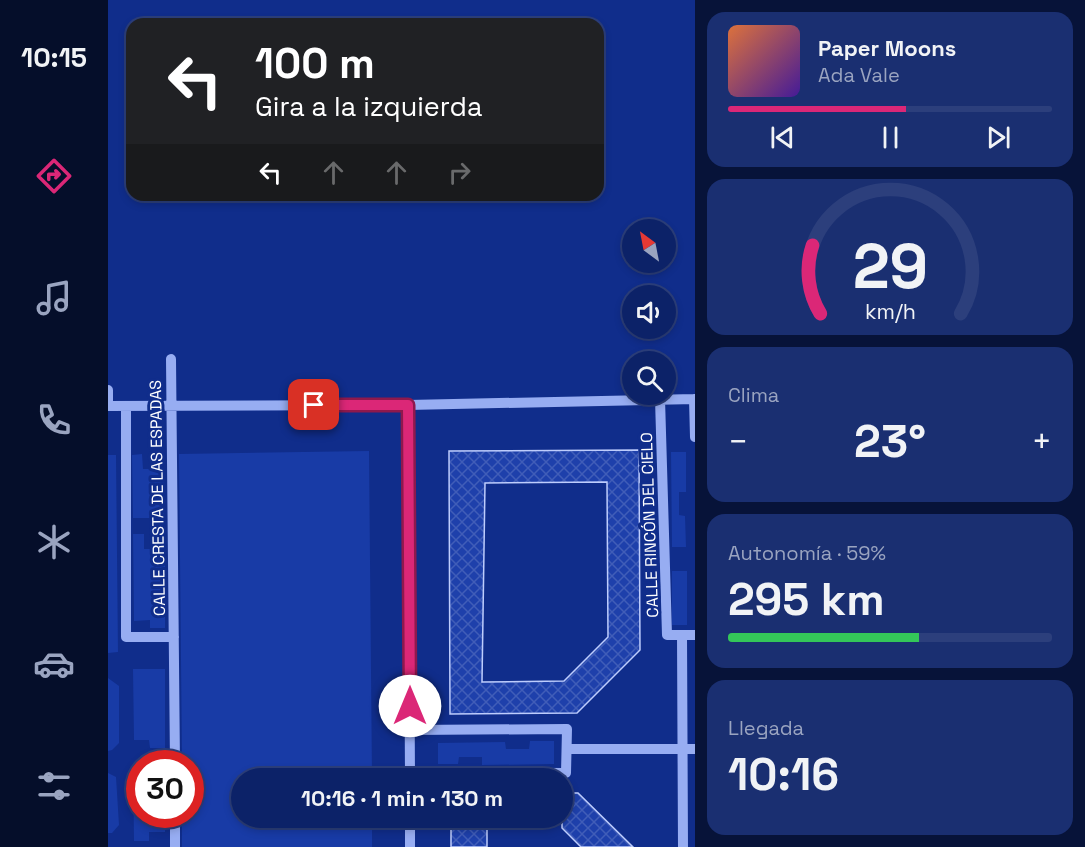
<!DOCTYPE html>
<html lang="es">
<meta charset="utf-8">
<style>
:root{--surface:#0c2268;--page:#1a2f71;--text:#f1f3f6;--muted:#9aa4c0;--line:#2c3f7c;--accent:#db2777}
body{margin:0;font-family:"Space Grotesk",sans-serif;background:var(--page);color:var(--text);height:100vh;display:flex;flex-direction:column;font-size:22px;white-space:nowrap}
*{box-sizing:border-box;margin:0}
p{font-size:20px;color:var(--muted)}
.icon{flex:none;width:33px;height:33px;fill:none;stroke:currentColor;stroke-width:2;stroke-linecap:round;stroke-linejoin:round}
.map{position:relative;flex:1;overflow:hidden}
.details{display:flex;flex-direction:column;gap:12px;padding:12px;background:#071339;width:390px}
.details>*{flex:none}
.guide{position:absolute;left:18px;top:18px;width:478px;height:183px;border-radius:18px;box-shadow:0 3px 9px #0003,0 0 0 2px var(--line);background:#202124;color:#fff;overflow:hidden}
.needle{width:39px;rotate:328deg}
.controls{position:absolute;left:514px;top:219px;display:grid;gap:12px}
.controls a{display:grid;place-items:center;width:54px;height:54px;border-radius:50%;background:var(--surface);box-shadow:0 3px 9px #0003,0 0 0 2px var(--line);font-size:30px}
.speed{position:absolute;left:18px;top:750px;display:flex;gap:12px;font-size:30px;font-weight:700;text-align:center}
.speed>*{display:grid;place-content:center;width:78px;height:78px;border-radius:50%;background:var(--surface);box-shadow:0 3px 9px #0003,0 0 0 2px var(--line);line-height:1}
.speed .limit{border:9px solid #d22;background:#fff;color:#111}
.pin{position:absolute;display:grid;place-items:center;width:51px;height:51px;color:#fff;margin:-26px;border-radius:12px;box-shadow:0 3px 9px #0006}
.me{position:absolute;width:66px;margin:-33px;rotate:0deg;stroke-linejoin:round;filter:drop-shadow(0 0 4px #0008)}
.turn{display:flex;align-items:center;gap:21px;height:126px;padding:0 30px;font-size:27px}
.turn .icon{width:78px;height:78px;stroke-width:2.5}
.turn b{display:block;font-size:42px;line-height:51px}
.lanes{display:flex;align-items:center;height:57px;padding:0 30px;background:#0003;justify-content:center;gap:30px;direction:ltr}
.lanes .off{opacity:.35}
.big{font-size:45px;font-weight:800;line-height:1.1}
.details .widget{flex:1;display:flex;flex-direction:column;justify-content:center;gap:9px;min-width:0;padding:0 21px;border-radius:18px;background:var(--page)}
.details .dial{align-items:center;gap:0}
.dial svg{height:156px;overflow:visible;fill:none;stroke:var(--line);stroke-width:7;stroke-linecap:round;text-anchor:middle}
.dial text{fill:var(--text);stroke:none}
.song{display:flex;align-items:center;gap:18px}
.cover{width:72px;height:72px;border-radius:9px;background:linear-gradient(135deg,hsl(20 70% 55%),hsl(260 70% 35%))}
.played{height:6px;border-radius:3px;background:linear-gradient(90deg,var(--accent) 55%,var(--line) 55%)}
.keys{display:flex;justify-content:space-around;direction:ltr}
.heat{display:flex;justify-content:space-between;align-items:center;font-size:33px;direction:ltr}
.charge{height:9px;border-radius:4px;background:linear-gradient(90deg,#34c759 59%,var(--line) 0)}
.trip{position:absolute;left:123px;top:768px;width:342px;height:60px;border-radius:30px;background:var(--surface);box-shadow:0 3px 9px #0003,0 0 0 2px var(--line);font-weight:800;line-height:60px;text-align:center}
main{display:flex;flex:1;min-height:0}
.tabs{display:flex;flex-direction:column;width:108px;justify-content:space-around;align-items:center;background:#050e2a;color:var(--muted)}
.tabs .icon{width:42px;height:42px}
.tabs .selected{color:var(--accent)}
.tabs b{font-size:27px;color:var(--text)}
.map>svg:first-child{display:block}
</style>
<main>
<nav class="tabs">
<b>10:15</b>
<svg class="icon selected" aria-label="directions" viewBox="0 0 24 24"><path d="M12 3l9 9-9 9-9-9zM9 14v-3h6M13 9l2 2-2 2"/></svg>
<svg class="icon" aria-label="music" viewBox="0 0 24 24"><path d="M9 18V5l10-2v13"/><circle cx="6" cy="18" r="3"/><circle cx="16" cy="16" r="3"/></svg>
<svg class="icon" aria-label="phone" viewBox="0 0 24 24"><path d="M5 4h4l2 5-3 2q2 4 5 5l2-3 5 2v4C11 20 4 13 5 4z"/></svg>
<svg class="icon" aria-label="climate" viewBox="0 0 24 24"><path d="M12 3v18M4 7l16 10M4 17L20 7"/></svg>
<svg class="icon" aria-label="car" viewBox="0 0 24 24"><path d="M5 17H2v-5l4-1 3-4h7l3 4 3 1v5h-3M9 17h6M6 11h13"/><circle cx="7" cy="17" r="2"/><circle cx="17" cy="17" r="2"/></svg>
<svg class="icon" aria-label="filters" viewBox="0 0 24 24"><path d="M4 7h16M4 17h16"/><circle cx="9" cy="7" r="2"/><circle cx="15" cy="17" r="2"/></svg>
</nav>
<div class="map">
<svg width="587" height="847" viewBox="0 0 587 847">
<defs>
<pattern id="building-cross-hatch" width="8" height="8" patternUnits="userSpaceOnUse" patternTransform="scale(1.5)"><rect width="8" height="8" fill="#1e40ab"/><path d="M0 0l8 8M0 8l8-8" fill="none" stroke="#405db8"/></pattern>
</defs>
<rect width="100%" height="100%" fill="#102d8b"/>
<path fill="#183ba6" d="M261 451 264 778H134V818H264V847H74V815L82 814V764L74 763 71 454Z
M563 452H578V492H571V515L577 516 578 547H564Z
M34 454 35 469H56V518H25L24 455Z
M0 455H8L10 652 0 653Z
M25 534H36V549H57V628H42V620L26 621Z
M564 571H579V625H564Z
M25 669H57V748H42L41 740H26Z
M0 678 11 686V743L4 750 0 751Z
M422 741H446V764L374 765V757H351L350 764H330V743L397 742 398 749H421Z
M25 764H31L32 814 57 815V832H41V841H26Z
M0 773 8 777 11 825 4 833H0Z"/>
<path fill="url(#building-cross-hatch)" stroke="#becdfd" stroke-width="1.5" fill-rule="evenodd" d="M531 450 532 650 469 713 342 714 341 451ZM499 482 500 637 456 681 374 682 377 483Z
M454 793H470L525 847H473L454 828Z
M343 818H379V847H343Z"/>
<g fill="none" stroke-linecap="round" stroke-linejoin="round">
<path stroke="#97adf2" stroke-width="10" d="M63 359 67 764
M0 390V406
M552 399 559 635H587
M586 399 587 437
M300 405 302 778
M0 406 300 405 587 399
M18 406V637H66
M574 635 575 847
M302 730 459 729 458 773 302 772
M459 749H587
M67 814V847
M302 818V847"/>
</g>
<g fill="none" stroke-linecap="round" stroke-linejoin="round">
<g stroke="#8e194d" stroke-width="15">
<path id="route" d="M206 405H300L302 706"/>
</g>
<use href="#route" stroke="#db2777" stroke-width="10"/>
</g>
<g text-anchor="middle" stroke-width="6" stroke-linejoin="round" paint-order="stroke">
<g font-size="16" fill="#fff" stroke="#102d8b">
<text transform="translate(49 498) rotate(-91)" y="6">CALLE CRESTA DE LAS ESPADAS</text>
<text transform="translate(541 525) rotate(-92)" y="6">CALLE RINCÓN DEL CIELO</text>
</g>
</g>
</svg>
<div class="controls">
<a><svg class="needle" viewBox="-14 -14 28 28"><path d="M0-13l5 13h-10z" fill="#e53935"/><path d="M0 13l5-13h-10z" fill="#9aa4c0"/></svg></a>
<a><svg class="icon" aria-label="sound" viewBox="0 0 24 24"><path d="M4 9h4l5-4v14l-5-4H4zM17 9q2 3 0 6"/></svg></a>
<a><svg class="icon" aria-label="search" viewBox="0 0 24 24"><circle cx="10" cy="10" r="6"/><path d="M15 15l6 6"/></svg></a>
</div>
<div class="speed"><div class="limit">30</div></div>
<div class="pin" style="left:206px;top:405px;background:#d93025"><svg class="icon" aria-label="arrive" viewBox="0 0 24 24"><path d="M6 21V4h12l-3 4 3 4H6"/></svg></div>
<svg class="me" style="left:302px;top:706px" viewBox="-20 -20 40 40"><circle r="19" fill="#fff"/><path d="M0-13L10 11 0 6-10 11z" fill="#db2777"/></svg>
<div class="trip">10:16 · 1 min · 130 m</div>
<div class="guide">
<div class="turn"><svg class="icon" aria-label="left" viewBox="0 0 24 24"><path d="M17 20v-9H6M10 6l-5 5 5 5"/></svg><div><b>100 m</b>Gira a la izquierda</div></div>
<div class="lanes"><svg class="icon" aria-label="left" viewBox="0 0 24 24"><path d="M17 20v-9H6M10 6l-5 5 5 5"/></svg><svg class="icon off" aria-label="ahead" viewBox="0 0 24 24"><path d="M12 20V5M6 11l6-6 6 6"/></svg><svg class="icon off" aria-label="ahead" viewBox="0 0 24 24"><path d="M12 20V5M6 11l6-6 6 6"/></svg><svg class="icon off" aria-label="right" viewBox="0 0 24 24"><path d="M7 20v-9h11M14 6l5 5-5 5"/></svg></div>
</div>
</div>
<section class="details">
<div class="widget">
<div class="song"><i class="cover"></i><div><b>Paper Moons</b><p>Ada Vale</p></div></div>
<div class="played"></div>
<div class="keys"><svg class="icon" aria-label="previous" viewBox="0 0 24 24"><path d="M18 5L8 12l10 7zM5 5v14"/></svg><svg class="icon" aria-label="pause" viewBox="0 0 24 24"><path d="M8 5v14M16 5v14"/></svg><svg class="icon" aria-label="next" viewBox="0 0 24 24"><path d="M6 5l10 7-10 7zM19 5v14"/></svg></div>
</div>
<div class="widget dial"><svg viewBox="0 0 100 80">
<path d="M14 69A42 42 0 1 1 86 69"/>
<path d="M14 69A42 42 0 0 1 10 34" stroke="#db2777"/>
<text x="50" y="56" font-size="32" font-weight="700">29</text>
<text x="50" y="72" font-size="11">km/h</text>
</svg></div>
<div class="widget"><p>Clima</p>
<div class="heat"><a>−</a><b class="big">23°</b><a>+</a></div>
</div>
<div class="widget"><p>Autonomía · 59%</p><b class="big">295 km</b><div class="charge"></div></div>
<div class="widget"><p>Llegada</p><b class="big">10:16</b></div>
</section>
</main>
